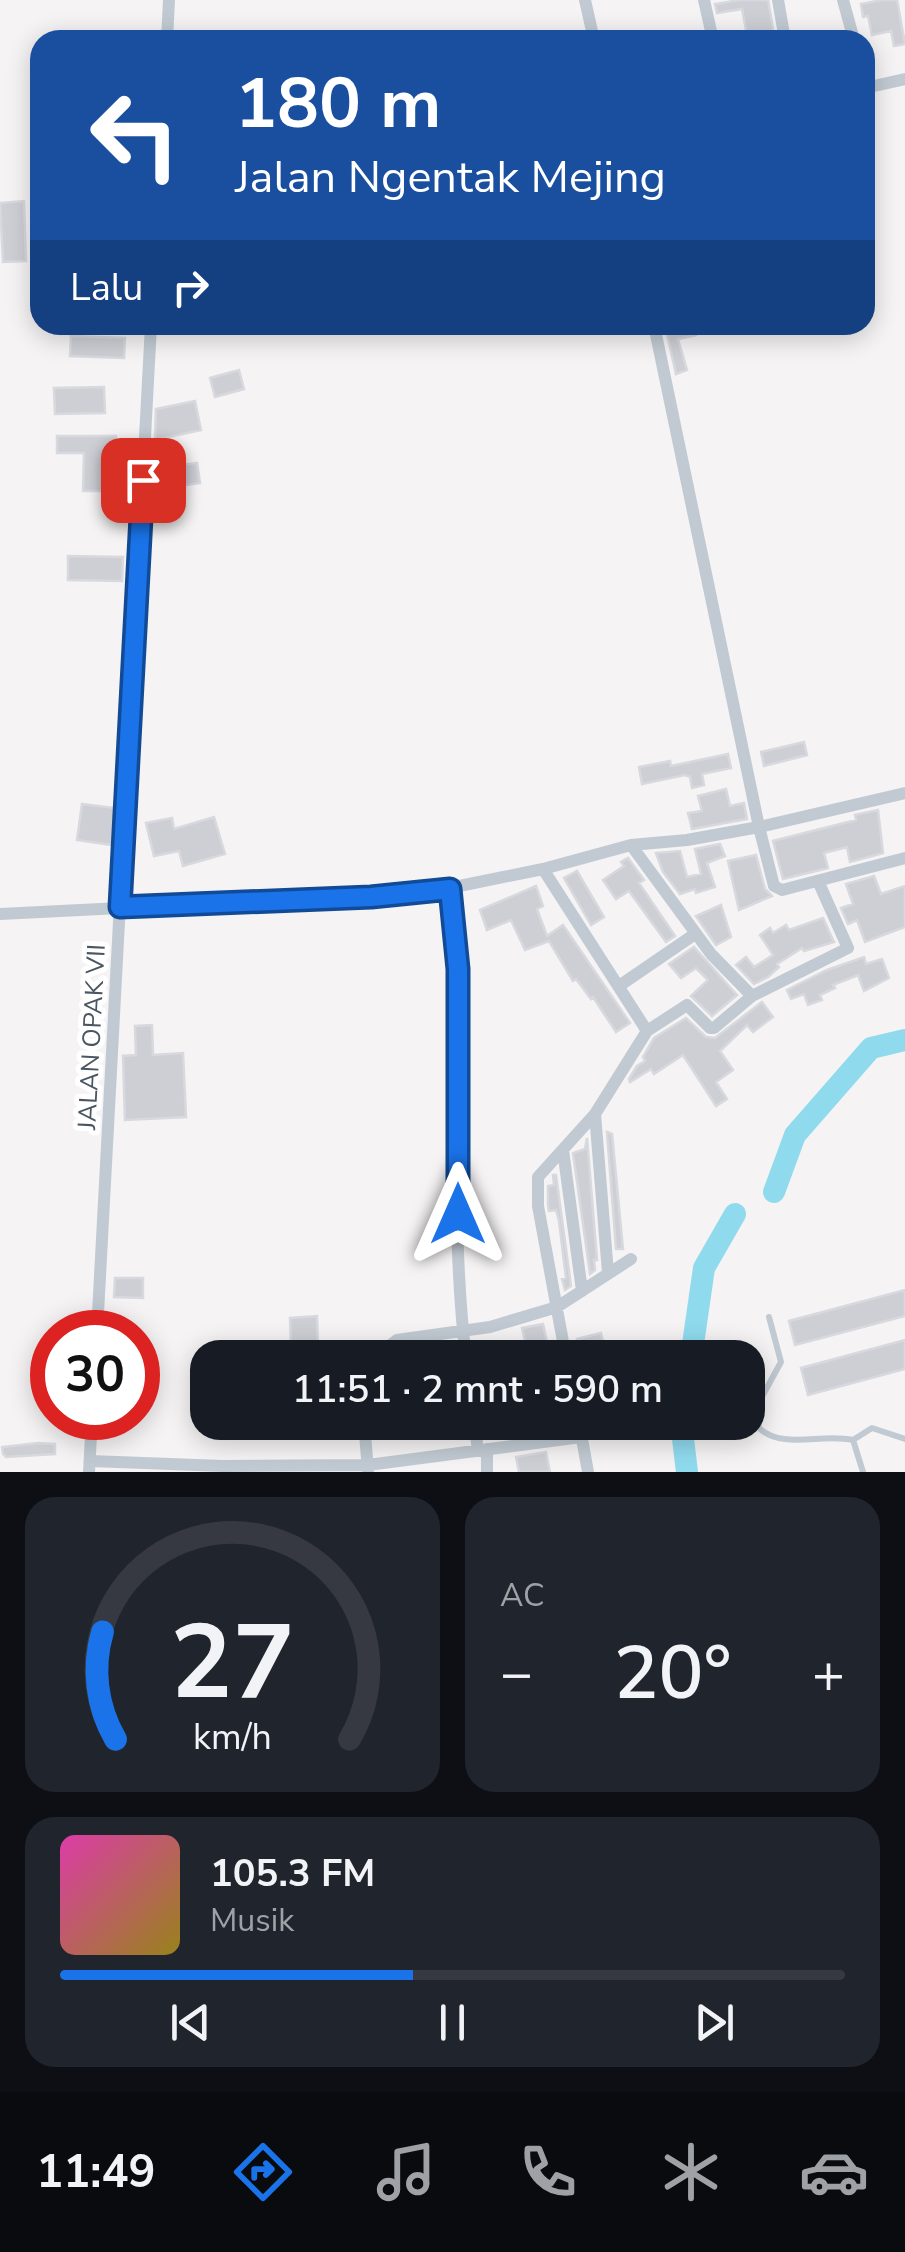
<!DOCTYPE html>
<html lang="id">
<meta charset="utf-8">
<style>
:root{--surface:#171b24;--page:#20242c;--text:#f1f3f6;--muted:#9ea1a6;--line:#363941;--accent:#1a73e8}
body{margin:0;font-family:"Nunito Sans",sans-serif;background:var(--page);color:var(--text);height:100vh;display:flex;flex-direction:column;font-size:38px;white-space:nowrap}
*{box-sizing:border-box;margin:0}
p{font-size:32px;color:var(--muted)}
.icon{flex:none;width:55px;height:55px;fill:none;stroke:currentColor;stroke-width:2;stroke-linecap:round;stroke-linejoin:round}
.map{position:relative;height:1472px;overflow:hidden}
.sheet{display:flex;flex-direction:column;gap:25px;padding:25px;background:#0d0f14;flex:1}
.sheet>*{flex:none}
.hud{position:absolute;left:30px;top:30px;width:845px;height:305px;border-radius:30px;box-shadow:0 5px 25px #0003;background:#1a4fa0;color:#fff;overflow:hidden}
.speed{position:absolute;left:30px;top:1310px;display:flex;gap:20px;font-size:50px;font-weight:700;text-align:center}
.speed>*{display:grid;place-content:center;width:130px;height:130px;border-radius:50%;background:var(--surface);box-shadow:0 5px 25px #0003;line-height:1}
.speed .limit{border:15px solid #d22;background:#fff;color:#111}
.pin{position:absolute;display:grid;place-items:center;width:85px;height:85px;color:#fff;margin:-42px;border-radius:20px;box-shadow:0 5px 15px #0006}
.me{position:absolute;width:110px;margin:-55px;rotate:0deg;stroke-linejoin:round;filter:drop-shadow(0 0 8px #0008)}
.turn{display:flex;align-items:center;gap:35px;height:210px;padding:0 40px;font-size:45px}
.turn .icon{width:130px;height:130px;stroke-width:2.5}
.turn b{display:block;font-size:70px;line-height:85px}
.then{display:flex;align-items:center;height:95px;padding:0 40px;background:#0003;gap:20px;font-size:38px}
.big{font-size:75px;font-weight:600;line-height:1.1}
.sheet .tile{flex:1;display:flex;flex-direction:column;justify-content:center;gap:15px;min-width:0;padding:0 35px;border-radius:30px;background:var(--page)}
.sheet .dial{align-items:center;gap:0}
.dial svg{height:260px;overflow:visible;fill:none;stroke:var(--line);stroke-width:7;stroke-linecap:round;text-anchor:middle}
.dial text{fill:var(--text);stroke:none}
.song{display:flex;align-items:center;gap:30px}
.cover{width:120px;height:120px;border-radius:15px;background:linear-gradient(135deg,hsl(320 70% 55%),hsl(50 70% 35%))}
.played{height:10px;border-radius:5px;background:linear-gradient(90deg,var(--accent) 45%,var(--line) 45%)}
.keys{display:flex;justify-content:space-around;direction:ltr}
.heat{display:flex;justify-content:space-between;align-items:center;font-size:55px;direction:ltr}
.sheet .tiles{flex:1;display:grid;gap:25px;grid-template-columns:1fr 1fr}
.tile:last-child{grid-column:span 2}
.trip{position:absolute;left:190px;top:1340px;width:575px;height:100px;border-radius:30px;background:var(--surface);box-shadow:0 5px 25px #0003;font-weight:600;line-height:100px;text-align:center}
.dock{display:flex;height:160px;justify-content:space-around;align-items:center;background:#090b0e;color:var(--muted)}
.dock .icon{width:70px;height:70px}
.dock .selected{color:var(--accent)}
.dock b{font-size:45px;color:var(--text)}
.map>svg:first-child{display:block}
</style>
<div class="map">
<svg width="905" height="1472" viewBox="0 0 905 1472">
<rect width="100%" height="100%" fill="#f5f3f3"/>
<g fill="none" stroke-linecap="round" stroke-linejoin="round">
<path stroke="#90daee" stroke-width="22" d="M774 1192 795 1135 871 1048 905 1040
M691 1358 704 1268 735 1214
M681 1422 687 1472"/>
</g>
<path fill="#cdcfd5" stroke="#d7d9de" stroke-width="2.5" d="M740 0H768L775 40H748L742 9 717 13 715 4Z
M882 0H897L905 44 894 46 891 31 872 35 868 16 863 17 861 4Z
M24 201 26 261 3 262 0 203Z
M665 325H673L675 330 694 326 696 335 678 339 687 370 676 374Z
M71 336 125 338 124 358 70 356Z
M239 370 244 389 215 397 210 378Z
M104 387 105 413 55 414 54 388Z
M195 401 201 430 155 440 156 409Z
M57 436H116L115 457H127V491H83L84 453H57Z
M197 463 200 483 153 490V469Z
M68 556 123 557 122 581 68 580Z
M804 742 807 755 764 766 761 752Z
M728 754 731 768 702 774 704 785 692 788 690 777 685 775 642 784 639 767 670 761 671 766Z
M726 789 730 806 744 803 747 819 692 829 688 813 702 811 698 796Z
M82 804 115 808 112 845 77 840Z
M878 810 883 853 850 862 847 847 824 853 828 868 783 879 773 841 856 820 855 815Z
M214 817 225 854 183 866 179 851 154 856 146 823 172 818 174 829Z
M720 844 725 856 707 863 715 887 696 893 695 889 680 894 663 872 656 853 680 851 687 877 701 874 695 849Z
M756 855 765 889 772 896 739 910 728 861Z
M628 858 644 880 639 883 675 936 666 942 629 891 616 899 603 880 624 866 621 862Z
M577 871 604 917 591 925 564 878Z
M874 876 881 894 905 886V927L865 942 857 920 848 924 841 908 853 904 846 884Z
M536 886 543 906 537 909 547 936 563 925 630 1023 616 1032 593 997 591 999 576 979 573 981 549 941 525 950 511 920 487 930 480 910Z
M721 905 731 937 716 945 696 916Z
M823 918 834 942 804 951 802 948 777 964 779 967 768 977 754 984 736 965 746 957 754 967 773 955 760 935 770 928 773 933 786 925 789 930Z
M694 947 737 995 712 1016 691 996 708 980 696 968 681 978 669 964Z
M864 957 866 964 882 959 889 978 864 991 858 975 833 985 835 988 820 995 822 1000 808 1005 804 994 791 999 787 990 827 970Z
M762 1002 773 1017 753 1032 747 1025 720 1051 733 1070 716 1082 727 1099 716 1106 683 1055 654 1074 651 1069 630 1082 629 1079 637 1066 645 1061 643 1057 654 1038 686 1018 706 1037 715 1038Z
M152 1025 153 1055 183 1053 186 1117 125 1120 123 1056 136 1055 135 1026Z
M607 1132 612 1134 623 1249H616Z
M587 1138 597 1260H594L595 1270 590 1274 573 1153 585 1149Z
M553 1175H556L571 1286 565 1290 562 1279 566 1278 559 1221 556 1210 549 1211 548 1205V1186L554 1185Z
M115 1278H143V1298L114 1297Z
M905 1290V1316L795 1345 789 1321Z
M317 1316 318 1346 291 1347 290 1318Z
M543 1324 547 1342 553 1341 556 1358H529L522 1328Z
M601 1333 607 1358H582L577 1339Z
M905 1340V1369L808 1395 801 1368Z
M38 1443 55 1444V1454L6 1457 3 1454 2 1447Z
M546 1452 550 1472H519L516 1457Z"/>
<g fill="none" stroke-linecap="round" stroke-linejoin="round">
<path stroke="#c1cad2" stroke-width="6" d="M769 1317 781 1362 757 1406 759 1428C783 1450 821 1433 853 1440L872 1428 905 1439
M853 1440 863 1472"/>
<path stroke="#c1cad2" stroke-width="12" d="M585 0 594 40
M704 0 713 40
M778 0 785 40
M843 0 854 40
M167 40 169 0
M865 88 905 79
M654 325 759 827 774 886 782 890 905 858
M631 845 711 954 752 996 848 948 818 881
M543 869 647 1031
M450 889C465 1044 447 1202 466 1358
M0 914 425 893 543 869 631 845 687 840 759 827 905 793
M619 986 695 934
M595 1114 608 1273
M563 1150 582 1291
M97 1332 151 325
M374 1358 397 1340 490 1327 557 1307 631 1259
M566 1358 538 1206V1177L595 1114 647 1031 687 1005 710 1028H714L752 996
M364 1422 368 1470
M474 1422 478 1450
M579 1422 588 1472
M90 1461 223 1466 368 1465 581 1437
M89 1472 92 1418
M487 1472V1449"/>
</g>
<g fill="none" stroke-linecap="round" stroke-linejoin="round">
<g stroke="#114b97" stroke-width="25">
<path id="route" d="M143 480 120 907 371 897 450 889 458 969V1214"/>
</g>
<use href="#route" stroke="#1a73e8" stroke-width="18"/>
</g>
<g text-anchor="middle" stroke-width="10" stroke-linejoin="round" paint-order="stroke">
<g font-size="25" fill="#4a5661" stroke="#fff">
<text transform="translate(91 1037) rotate(-87)" y="9">JALAN OPAK VII</text>
</g>
</g>
</svg>
<div class="speed"><div class="limit">30</div></div>
<div class="pin" style="left:143px;top:480px;background:#d93025"><svg class="icon" aria-label="arrive" viewBox="0 0 24 24"><path d="M6 21V4h12l-3 4 3 4H6"/></svg></div>
<svg class="me" style="left:458px;top:1214px" viewBox="-20 -20 40 40"><path d="M0-17L14 15 0 8-14 15z" fill="#1a73e8" stroke="#fff" stroke-width="4"/></svg>
<div class="trip">11:51 · 2 mnt · 590 m</div>
<div class="hud">
<div class="turn"><svg class="icon" aria-label="left" viewBox="0 0 24 24"><path d="M17 20v-9H6M10 6l-5 5 5 5"/></svg><div><b>180 m</b>Jalan Ngentak Mejing</div></div>
<div class="then">Lalu<svg class="icon" aria-label="right" viewBox="0 0 24 24"><path d="M7 20v-9h11M14 6l5 5-5 5"/></svg></div>
</div>
</div>
<section class="sheet">
<div class="tiles">
<div class="tile dial"><svg viewBox="0 0 100 80">
<path d="M14 69A42 42 0 1 1 86 69"/>
<path d="M14 69A42 42 0 0 1 10 36" stroke="#1a73e8"/>
<text x="50" y="56" font-size="32" font-weight="700">27</text>
<text x="50" y="72" font-size="11">km/h</text>
</svg></div>
<div class="tile"><p>AC</p>
<div class="heat"><a>−</a><b class="big">20°</b><a>+</a></div>
</div>
<div class="tile">
<div class="song"><i class="cover"></i><div><b>105.3 FM</b><p>Musik</p></div></div>
<div class="played"></div>
<div class="keys"><svg class="icon" aria-label="previous" viewBox="0 0 24 24"><path d="M18 5L8 12l10 7zM5 5v14"/></svg><svg class="icon" aria-label="pause" viewBox="0 0 24 24"><path d="M8 5v14M16 5v14"/></svg><svg class="icon" aria-label="next" viewBox="0 0 24 24"><path d="M6 5l10 7-10 7zM19 5v14"/></svg></div>
</div>
</div>
</section>
<nav class="dock">
<b>11:49</b>
<svg class="icon selected" aria-label="directions" viewBox="0 0 24 24"><path d="M12 3l9 9-9 9-9-9zM9 14v-3h6M13 9l2 2-2 2"/></svg>
<svg class="icon" aria-label="music" viewBox="0 0 24 24"><path d="M9 18V5l10-2v13"/><circle cx="6" cy="18" r="3"/><circle cx="16" cy="16" r="3"/></svg>
<svg class="icon" aria-label="phone" viewBox="0 0 24 24"><path d="M5 4h4l2 5-3 2q2 4 5 5l2-3 5 2v4C11 20 4 13 5 4z"/></svg>
<svg class="icon" aria-label="climate" viewBox="0 0 24 24"><path d="M12 3v18M4 7l16 10M4 17L20 7"/></svg>
<svg class="icon" aria-label="car" viewBox="0 0 24 24"><path d="M5 17H2v-5l4-1 3-4h7l3 4 3 1v5h-3M9 17h6M6 11h13"/><circle cx="7" cy="17" r="2"/><circle cx="17" cy="17" r="2"/></svg>
</nav>
